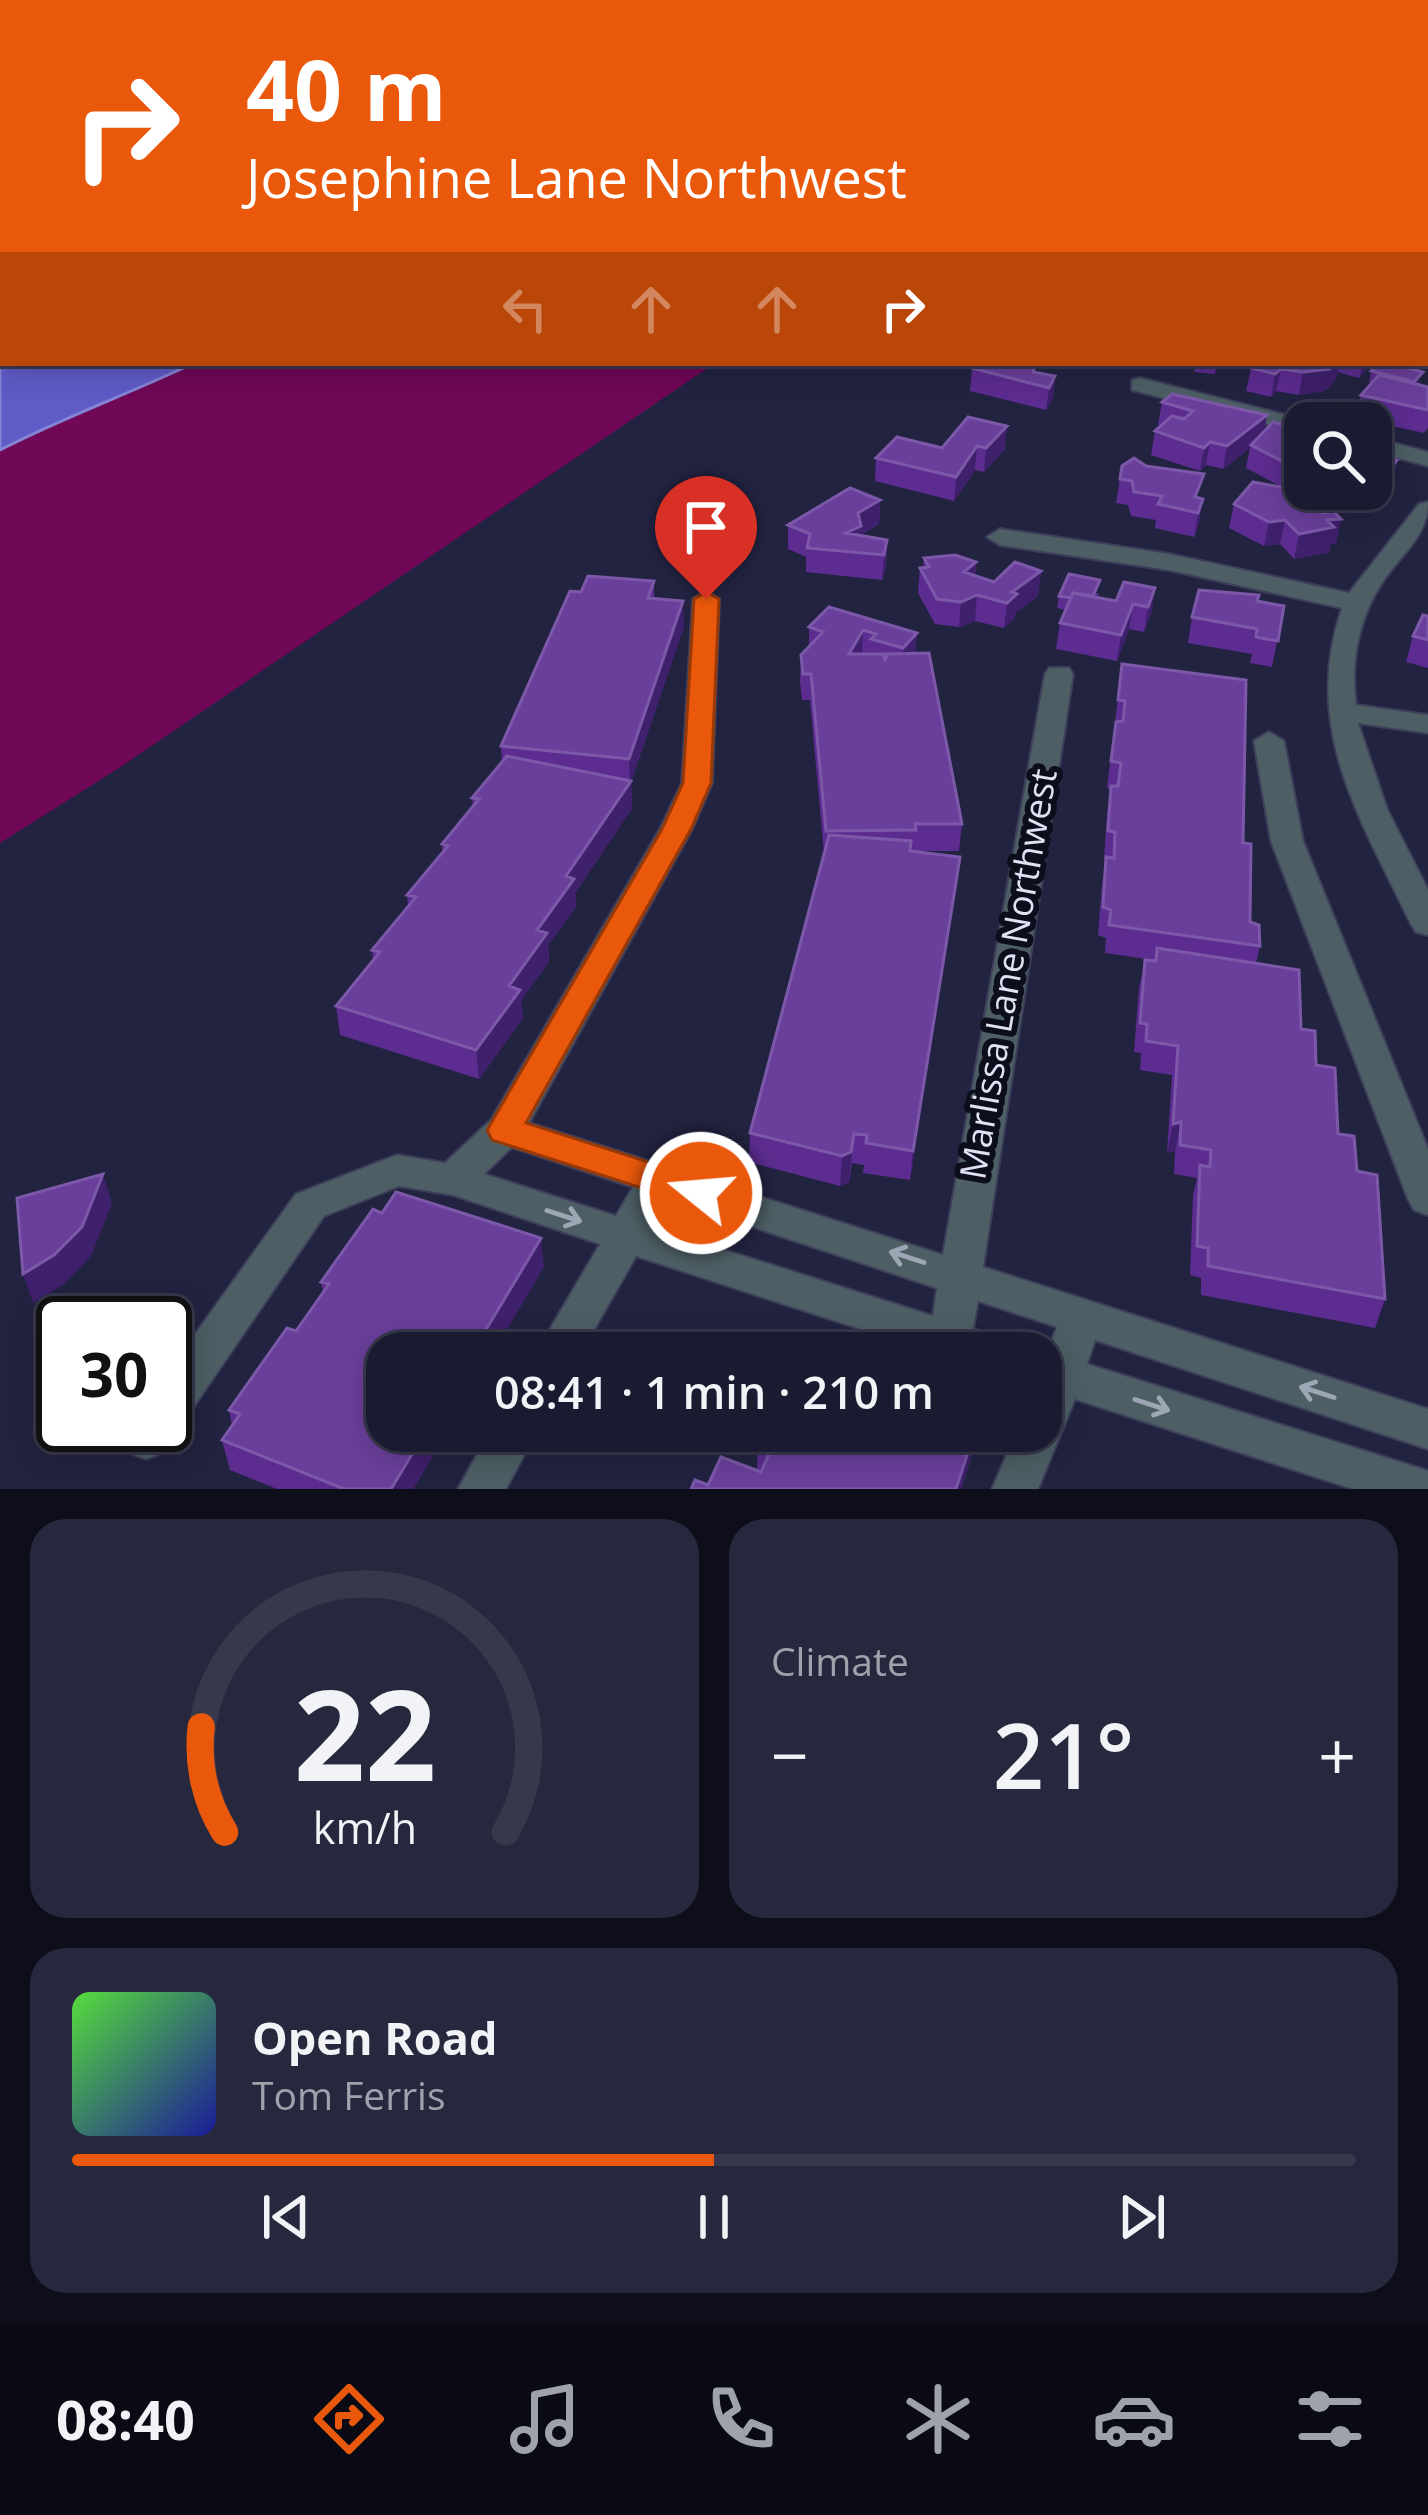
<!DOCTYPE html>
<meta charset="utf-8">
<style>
:root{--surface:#1a1a31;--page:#27273d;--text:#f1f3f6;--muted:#9fa1ab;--line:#38384d;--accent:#ea580c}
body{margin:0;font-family:"Open Sans",sans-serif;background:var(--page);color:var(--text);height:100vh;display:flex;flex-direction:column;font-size:45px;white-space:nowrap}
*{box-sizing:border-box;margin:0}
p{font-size:39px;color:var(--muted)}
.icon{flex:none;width:66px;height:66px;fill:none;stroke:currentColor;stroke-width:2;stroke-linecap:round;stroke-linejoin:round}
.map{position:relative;height:1489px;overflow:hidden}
.sheet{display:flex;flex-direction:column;gap:30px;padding:30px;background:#0e0e1b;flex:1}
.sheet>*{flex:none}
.guide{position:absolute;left:0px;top:0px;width:1428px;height:366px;box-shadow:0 6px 30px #0003,0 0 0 3px var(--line);background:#ea580c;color:#fff;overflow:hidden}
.controls{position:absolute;left:1284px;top:402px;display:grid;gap:24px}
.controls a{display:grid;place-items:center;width:108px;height:108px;border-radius:24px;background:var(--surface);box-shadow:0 6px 30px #0003,0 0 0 3px var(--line);font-size:60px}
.speed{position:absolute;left:36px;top:1296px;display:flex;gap:24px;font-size:60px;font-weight:700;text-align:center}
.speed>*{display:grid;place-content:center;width:156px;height:156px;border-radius:50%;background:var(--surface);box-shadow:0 6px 30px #0003,0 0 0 3px var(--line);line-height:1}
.speed .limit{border:6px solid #111;border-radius:18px;background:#fff;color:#111}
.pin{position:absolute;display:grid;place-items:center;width:102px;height:102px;color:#fff;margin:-123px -51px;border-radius:50% 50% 50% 0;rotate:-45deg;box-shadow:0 0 12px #0007}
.pin .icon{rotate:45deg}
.me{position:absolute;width:132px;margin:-66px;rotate:287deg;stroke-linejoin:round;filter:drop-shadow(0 0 9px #0008)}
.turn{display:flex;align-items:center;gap:42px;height:252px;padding:0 48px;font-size:54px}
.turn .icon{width:156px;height:156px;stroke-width:2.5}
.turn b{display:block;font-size:84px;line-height:102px}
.lanes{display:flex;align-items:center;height:114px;padding:0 48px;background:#0003;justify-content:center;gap:60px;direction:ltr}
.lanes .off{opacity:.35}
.big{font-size:90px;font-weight:600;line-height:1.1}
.sheet .widget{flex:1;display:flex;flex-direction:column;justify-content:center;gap:18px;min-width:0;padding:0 42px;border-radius:36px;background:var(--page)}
.sheet .dial{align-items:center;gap:0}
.dial svg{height:312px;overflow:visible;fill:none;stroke:var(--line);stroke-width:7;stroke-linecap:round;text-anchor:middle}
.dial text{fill:var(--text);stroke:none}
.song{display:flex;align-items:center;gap:36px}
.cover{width:144px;height:144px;border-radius:18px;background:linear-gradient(135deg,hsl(110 70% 55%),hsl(240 70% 35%))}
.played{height:12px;border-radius:6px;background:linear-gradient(90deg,var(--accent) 50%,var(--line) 50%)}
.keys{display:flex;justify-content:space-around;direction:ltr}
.heat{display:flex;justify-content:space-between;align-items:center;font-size:66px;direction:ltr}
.sheet .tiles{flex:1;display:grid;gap:30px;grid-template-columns:1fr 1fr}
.widget:last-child{grid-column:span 2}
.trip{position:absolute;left:366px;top:1332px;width:696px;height:120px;border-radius:36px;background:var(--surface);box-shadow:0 6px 30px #0003,0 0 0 3px var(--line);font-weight:600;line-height:120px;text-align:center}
.dock{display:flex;height:192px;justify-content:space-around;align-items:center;background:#0a0a14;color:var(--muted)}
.dock .icon{width:84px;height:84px}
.dock .current{color:var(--accent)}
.dock b{font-size:54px;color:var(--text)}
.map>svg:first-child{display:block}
</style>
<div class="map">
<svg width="1428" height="1489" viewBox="0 0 1428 1489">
<rect width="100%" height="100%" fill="#222341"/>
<path fill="#700757" d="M194 363H715L119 768 0 843V450C64 417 129 394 194 363Z"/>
<path fill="#5f5bc7" stroke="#8583d5" stroke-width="3" d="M0 361 3 363H194C129 394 64 417 0 450Z"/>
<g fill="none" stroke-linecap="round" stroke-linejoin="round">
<path stroke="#8583d5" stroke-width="4.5" d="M318 3 330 0
M435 3 446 0"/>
<g stroke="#3c3e5a" stroke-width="4">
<path id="minor" d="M1425 116 1428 117V127L1425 126Z
M3 139V149L0 150V140Z
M1425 194H1428V204H1425Z
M1140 378 1313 422 1314 423H1305V434L1132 390V380Z
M1371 437 1428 452V466L1371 451Z
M1428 502C1428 536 1403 552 1384 580 1359 616 1350 662 1356 705L1428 715V733L1358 723 1387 809 1428 890V935L1416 932 1411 924C1360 818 1301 727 1342 608L1169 570 1000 545 987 537 1000 529 1169 554 1349 593 1419 504Z
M706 591 719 599 712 783 692 829 529 1123 943 1255 1045 674 1049 668H1069L1073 674 983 1267 1428 1409V1449L1095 1340 1087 1364 1419 1468 1428 1471V1489H1353L1075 1399 1038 1489H992L1017 1431H1041V1353H1032L1047 1352 1057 1327 978 1301 973 1329 1006 1340 1013 1353H934L636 1256 581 1353H536L600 1244 453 1195 399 1186 324 1216 162 1453 146 1459 130 1453 123 1439 130 1425H165V1376L296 1194 397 1155 445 1163 491 1120 660 829 682 783 693 599ZM512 1147 633 1187 616 1216 484 1174ZM668 1199 937 1288 933 1316 652 1227Z
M1269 732 1284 741 1303 841 1428 1149V1215L1414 1210 1408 1199 1271 841 1254 741Z
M490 1431H537L506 1489H458Z"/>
</g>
<g stroke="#3c3e5a" stroke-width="4">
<path id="highway" d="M1357 0H1392L1394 3H1359Z
M1425 4H1428V14H1425Z"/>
</g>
<use href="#minor" fill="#4d5f65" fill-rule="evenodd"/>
<use href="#highway" fill="#7eacbc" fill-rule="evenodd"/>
</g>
<path fill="#5c2c90" d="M1428 61V87H1425V62Z
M1428 145V181L1425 180V148Z
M1184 363H1228L1227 369 1216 368 1215 374 1194 372 1196 365Z
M1256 363H1369L1367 369 1359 378 1337 372 1336 380 1325 391 1299 395 1276 391 1271 397 1246 391 1251 368Z
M972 368 1055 376 1053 398 1046 410 970 391Z
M1371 371 1421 383 1419 385 1428 387V428L1424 433 1356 418 1361 395 1372 383 1369 382Z
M1162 402 1267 415 1264 431 1297 428 1295 438 1305 441V489H1357L1344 495 1318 494 1317 508 1323 513 1341 519 1336 543 1331 544 1329 552 1294 559 1280 544 1264 546 1229 528 1234 504 1282 487 1246 468 1250 448 1223 469 1206 465 1200 471 1151 455 1155 431 1161 426 1158 425Z
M968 417 1005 449 984 472 975 470 954 501 875 481 876 458 942 448Z
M1371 452 1397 460 1392 484 1383 494 1364 489H1371Z
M1122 466 1199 498V523L1194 537 1155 528 1156 520 1131 516 1128 505 1116 503Z
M880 500 879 524 861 535 887 540 886 565 882 580 806 572V557L788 549V525Z
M924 558 976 562 975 576 994 582 1041 571 1038 596 1015 613 1014 619 1004 628 975 621 959 627 935 624 918 593 920 568 923 567Z
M654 581V598L684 626 631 782 632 808 575 893 576 907 548 945 549 961 521 1001 523 1018 479 1079 340 1035 336 1006 373 960 372 950 408 906 407 895 442 853V844L473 807 472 798 502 761 501 746 581 592Z
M1155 588 1151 613 1144 632 1129 629 1117 661 1056 649 1060 623 1065 610 1057 608 1059 596 1099 593 1097 597 1116 601Z
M1257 601 1284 606 1272 667 1250 663 1252 654 1188 643 1192 617Z
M1428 616V668L1406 662 1413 636Z
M809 627 917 633 915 654 962 824 959 851H914L960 857 910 1180 863 1173 864 1165 852 1163 849 1182 840 1186 749 1162 750 1133 824 853 810 700H802L800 681 801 655 809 646Z
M1122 664 1243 843 1250 922 1260 946 1256 963 1301 1029 1316 1065 1338 1134 1357 1171 1385 1299 1375 1328 1201 1295V1278L1190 1275 1193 1195 1197 1178 1174 1174 1175 1151 1167 1153 1172 1075 1140 1070 1141 1053 1134 1052 1139 988 1145 960H1154L1105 953 1106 938 1098 935 1102 885 1106 859H1104L1107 813 1111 789 1107 788Z
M544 1267 387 1431H448L413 1489H277L230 1470 222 1440 232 1425 229 1410 296 1331 323 1292 321 1282Z
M762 1431H980L961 1489 708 1485 757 1470 758 1442Z"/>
<path fill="#3f206c" d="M1336 363H1339L1336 380 1325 391 1299 395 1303 372Z
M1365 363H1368L1367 369 1359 378 1362 367Z
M1281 369 1276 391 1271 397 1275 374Z
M1055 376 1053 398 1046 410 1049 388Z
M1267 415 1263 438 1251 445 1250 448 1223 469 1227 446Z
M1007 426 1005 449 984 472 986 448Z
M1210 442 1206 465 1200 471 1204 448Z
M977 446 975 470 954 501 956 477Z
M1397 460 1392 484 1383 494 1389 470Z
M1203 499 1199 523 1194 537 1198 513Z
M880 500 879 524 861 535 846 533 858 513Z
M1341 519 1336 543 1331 544 1329 552 1294 559 1299 534 1327 520Z
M1285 520 1280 544 1264 546 1269 522Z
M887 540 886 565 882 580 884 555Z
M976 562 974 586 964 572Z
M1041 571 1038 596 1015 613 1014 619 1004 628 1007 603 1012 592Z
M1155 588 1151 613 1144 632 1148 607Z
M977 595 975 621 959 627 961 602Z
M683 601 684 626 631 782 632 808 575 893 576 907 548 945 549 961 521 1001 523 1018 479 1079 476 1050 537 930 566 876 630 783 629 759Z
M1133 604 1129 629 1117 661 1121 635Z
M863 630 862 656 849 654Z
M917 633 915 659 901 674 903 648Z
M960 857 957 885 910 1180 913 1151Z
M1181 1122 1175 1151 1167 1153 1173 1124Z
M854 1134 849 1182 840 1186 842 1156Z
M103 1174 112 1203 91 1256 63 1285 33 1303 23 1274Z
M541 1238 544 1267 493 1353H472Z
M426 1431H448L413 1489H391Z
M975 1431H980L961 1489H956Z"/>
<path fill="#6a3f9b" stroke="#7c58a9" stroke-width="3" d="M975 363H1036L1033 372 1055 376 1049 388 972 368Z
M1256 363H1336L1330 369 1303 372 1281 369 1275 374 1251 368Z
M1379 363H1389L1423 372 1414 382 1371 371Z
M1379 375 1428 387V410L1361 395Z
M1172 394 1267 415 1227 446 1210 442 1204 448 1155 431 1172 416 1184 419 1193 411 1162 402Z
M968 417 1007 426 986 448 977 446 956 477 876 458 897 437 942 448Z
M1273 422 1297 428 1290 434 1305 441V469H1297L1251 445Z
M1371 452 1397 460 1389 470 1371 466Z
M1134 458 1146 466 1204 474 1195 497 1203 499 1198 513 1158 504 1162 496 1134 492 1132 481 1120 479 1122 466Z
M1253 482 1320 494 1314 505 1323 513 1333 511 1341 519 1327 520 1334 527 1299 534 1285 520 1269 522 1234 504Z
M850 488 880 500 858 513 861 526 846 533 887 540 884 555 807 548 810 534 788 525Z
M955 555 976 562 964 572 994 582 1015 562 1041 571 1012 592 1017 594 1007 603 977 595 961 602 937 599 920 568 929 567 924 558Z
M1069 574 1100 580 1093 596 1073 593 1071 598 1059 596Z
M588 576 654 581 648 598 683 601 629 759 501 746 570 591 581 592Z
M1124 582 1155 588 1148 607 1133 604 1121 635 1060 623 1073 593 1116 601Z
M1199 590 1259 595 1257 601 1284 606 1278 641 1256 637 1257 629 1192 617Z
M829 607 917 633 903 648 871 639 876 634 863 630 849 654H884L885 661 887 654 929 653 962 824H915L916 830 826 831 811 674H803L801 655 823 632 809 627Z
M1423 615 1428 616V640L1413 636Z
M1122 664 1246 680 1243 843 1251 844 1250 922 1259 925 1260 946 1109 925 1111 910 1103 907 1106 857 1114 858 1115 832 1108 831 1111 786H1118L1121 763 1111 761 1116 722 1123 721 1125 701 1118 700Z
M507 756 631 781 566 876 574 879 537 930 547 933 509 986 520 990 476 1050 336 1006 380 952 372 950 416 897 407 895 448 846 442 844 479 799 472 798Z
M829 835 911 841 910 851 960 857 913 1151 866 1143 867 1135 854 1134 851 1152 842 1156 750 1133Z
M1157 948 1299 970 1301 1029 1315 1031 1316 1065 1335 1068 1338 1134 1354 1136 1357 1171 1377 1175 1385 1299 1208 1266V1248L1197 1246 1200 1165 1210 1167 1211 1150 1180 1145 1181 1122 1173 1124 1178 1046 1146 1041 1147 1024 1140 1023 1145 960 1156 961Z
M103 1174 82 1227 54 1255 23 1274 17 1198Z
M396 1192 541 1238 472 1353H387V1431H426L391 1489H344L222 1440 240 1414 229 1410 287 1328 296 1331 329 1284 321 1282 373 1209 382 1213Z
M817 1333 876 1353H809Z
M762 1431H975L956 1489H691L695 1480 708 1485 721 1457 761 1472 772 1447 758 1442Z"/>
<defs><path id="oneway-shaft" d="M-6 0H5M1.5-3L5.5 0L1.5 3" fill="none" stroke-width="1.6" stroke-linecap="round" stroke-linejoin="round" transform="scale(3)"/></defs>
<g stroke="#9da6b4">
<use href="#oneway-shaft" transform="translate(564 1216) rotate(18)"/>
<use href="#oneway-shaft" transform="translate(907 1257) rotate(-162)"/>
<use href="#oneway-shaft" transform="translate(1317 1392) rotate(-162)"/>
<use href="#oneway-shaft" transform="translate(1152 1405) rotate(18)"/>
</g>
<path fill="#ea580c" stroke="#983908" stroke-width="3" d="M706 592 719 599 711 783 691 829 526 1123 714 1183 720 1193 714 1203 701 1207 492 1140 487 1130 662 829 683 783 694 599Z"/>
<g text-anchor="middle" stroke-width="12" stroke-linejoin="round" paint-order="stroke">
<g font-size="36" fill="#dfe1f5" stroke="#0d0e1b">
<text transform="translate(1008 974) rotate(-80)" y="13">Marlissa Lane Northwest</text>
</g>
</g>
</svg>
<div class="controls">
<a><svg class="icon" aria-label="search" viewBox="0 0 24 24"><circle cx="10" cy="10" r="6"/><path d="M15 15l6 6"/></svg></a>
</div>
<div class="speed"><div class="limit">30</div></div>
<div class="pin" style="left:706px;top:599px;background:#d93025"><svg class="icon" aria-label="arrive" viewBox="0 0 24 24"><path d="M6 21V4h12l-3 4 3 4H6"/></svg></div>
<svg class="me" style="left:701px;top:1193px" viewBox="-20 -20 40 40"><circle r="17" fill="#ea580c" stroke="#fff" stroke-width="3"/><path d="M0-11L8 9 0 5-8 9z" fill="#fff"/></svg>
<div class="trip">08:41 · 1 min · 210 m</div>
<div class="guide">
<div class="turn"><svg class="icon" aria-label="right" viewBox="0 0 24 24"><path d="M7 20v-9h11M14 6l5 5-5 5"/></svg><div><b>40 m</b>Josephine Lane Northwest</div></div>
<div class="lanes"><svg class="icon off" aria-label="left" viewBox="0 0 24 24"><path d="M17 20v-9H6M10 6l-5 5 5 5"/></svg><svg class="icon off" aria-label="ahead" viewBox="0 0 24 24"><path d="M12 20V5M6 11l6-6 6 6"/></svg><svg class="icon off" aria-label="ahead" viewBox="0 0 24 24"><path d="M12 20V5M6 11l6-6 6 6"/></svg><svg class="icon" aria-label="right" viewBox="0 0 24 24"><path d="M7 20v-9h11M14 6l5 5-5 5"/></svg></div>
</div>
</div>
<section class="sheet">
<div class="tiles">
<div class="widget dial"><svg viewBox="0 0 100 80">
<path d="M14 69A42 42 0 1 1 86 69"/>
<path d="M14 69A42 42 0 0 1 8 42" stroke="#ea580c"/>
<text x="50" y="56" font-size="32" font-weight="700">22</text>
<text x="50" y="72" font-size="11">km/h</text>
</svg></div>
<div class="widget"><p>Climate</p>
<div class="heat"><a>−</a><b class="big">21°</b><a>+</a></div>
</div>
<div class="widget">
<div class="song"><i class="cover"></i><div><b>Open Road</b><p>Tom Ferris</p></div></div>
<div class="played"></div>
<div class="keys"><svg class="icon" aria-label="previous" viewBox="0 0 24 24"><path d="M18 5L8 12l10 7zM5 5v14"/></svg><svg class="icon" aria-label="pause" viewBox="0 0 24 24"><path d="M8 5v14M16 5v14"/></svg><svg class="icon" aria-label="next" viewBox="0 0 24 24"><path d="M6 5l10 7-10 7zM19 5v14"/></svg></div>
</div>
</div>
</section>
<nav class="dock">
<b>08:40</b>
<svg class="icon current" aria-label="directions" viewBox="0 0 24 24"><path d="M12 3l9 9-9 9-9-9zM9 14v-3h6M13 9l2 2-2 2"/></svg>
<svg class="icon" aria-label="music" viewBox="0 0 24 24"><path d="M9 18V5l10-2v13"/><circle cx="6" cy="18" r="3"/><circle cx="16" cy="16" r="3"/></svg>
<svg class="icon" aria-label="phone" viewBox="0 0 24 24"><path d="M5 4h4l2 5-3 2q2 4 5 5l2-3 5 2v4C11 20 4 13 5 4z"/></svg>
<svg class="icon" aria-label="climate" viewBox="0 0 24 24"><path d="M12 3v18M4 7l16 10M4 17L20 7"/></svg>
<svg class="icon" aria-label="car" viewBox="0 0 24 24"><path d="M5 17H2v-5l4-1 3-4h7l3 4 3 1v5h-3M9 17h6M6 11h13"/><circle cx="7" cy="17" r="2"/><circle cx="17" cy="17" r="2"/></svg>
<svg class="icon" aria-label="filters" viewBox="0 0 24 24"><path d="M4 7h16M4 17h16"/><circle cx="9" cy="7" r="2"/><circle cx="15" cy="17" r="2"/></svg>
</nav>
